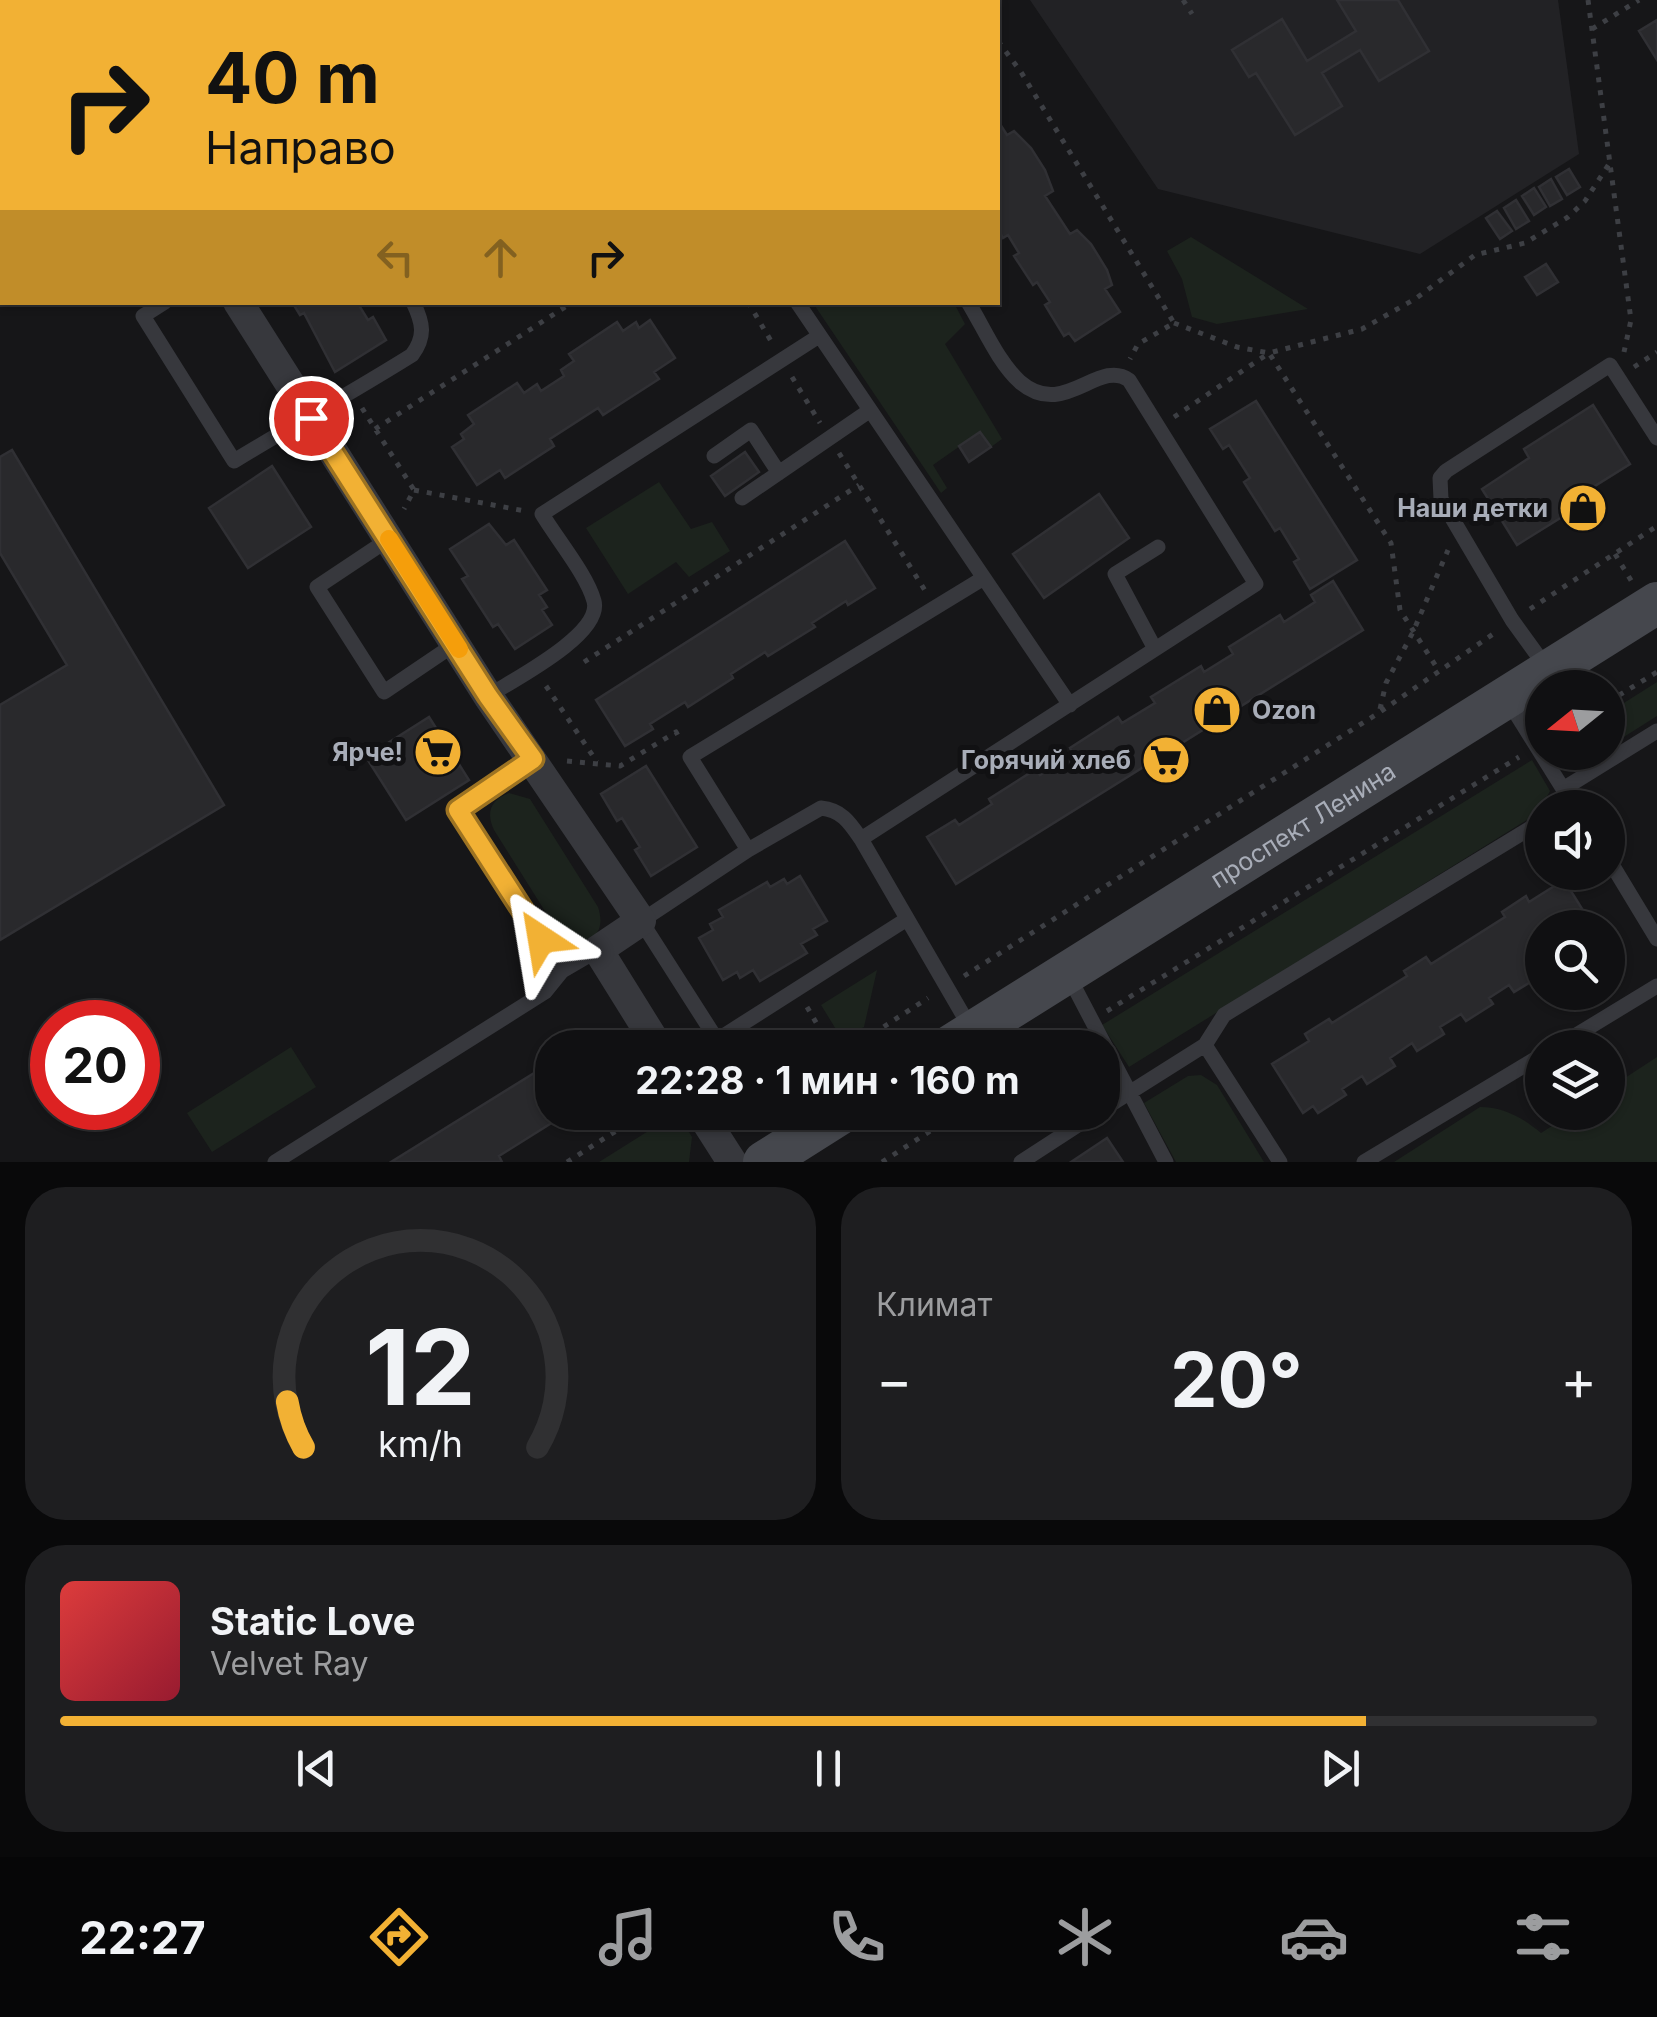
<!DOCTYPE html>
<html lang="ru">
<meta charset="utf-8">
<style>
:root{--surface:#101012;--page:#1e1e20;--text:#f1f3f6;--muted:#9c9d9f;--line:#303032;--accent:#f2b134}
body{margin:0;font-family:Inter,sans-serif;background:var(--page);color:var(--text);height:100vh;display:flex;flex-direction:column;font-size:38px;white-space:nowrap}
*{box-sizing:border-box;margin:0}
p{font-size:32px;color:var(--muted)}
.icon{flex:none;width:55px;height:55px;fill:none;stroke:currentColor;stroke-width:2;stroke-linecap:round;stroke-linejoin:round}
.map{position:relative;height:1162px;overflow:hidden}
.details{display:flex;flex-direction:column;gap:25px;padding:25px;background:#09090a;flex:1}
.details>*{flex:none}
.top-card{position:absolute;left:0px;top:0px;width:1000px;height:305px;box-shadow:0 2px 8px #0004,0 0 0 2px var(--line);background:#f2b134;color:#111;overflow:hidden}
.needle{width:65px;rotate:252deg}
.controls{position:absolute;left:1525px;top:670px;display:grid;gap:20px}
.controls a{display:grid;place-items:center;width:100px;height:100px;border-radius:50%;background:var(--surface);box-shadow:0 2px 8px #0004,0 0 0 2px var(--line);font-size:50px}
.speed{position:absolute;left:30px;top:1000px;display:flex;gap:20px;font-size:50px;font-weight:700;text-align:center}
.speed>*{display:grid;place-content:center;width:130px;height:130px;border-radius:50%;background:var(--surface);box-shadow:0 2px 8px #0004,0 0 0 2px var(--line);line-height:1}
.speed .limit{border:15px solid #d22;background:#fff;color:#111}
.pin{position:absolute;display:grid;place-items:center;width:85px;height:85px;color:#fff;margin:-42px;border:5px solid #fff;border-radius:50%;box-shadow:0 2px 10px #0007}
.me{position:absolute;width:110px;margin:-55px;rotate:327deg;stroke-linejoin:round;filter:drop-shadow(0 0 8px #0008)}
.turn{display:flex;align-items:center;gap:35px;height:210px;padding:0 40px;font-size:45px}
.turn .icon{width:130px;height:130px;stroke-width:2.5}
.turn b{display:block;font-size:70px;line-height:85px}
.lanes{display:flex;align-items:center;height:95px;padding:0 40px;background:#0003;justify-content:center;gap:50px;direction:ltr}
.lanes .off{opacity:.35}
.big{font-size:75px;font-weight:700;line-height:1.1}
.details .widget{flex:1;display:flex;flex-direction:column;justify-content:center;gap:15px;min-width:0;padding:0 35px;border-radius:40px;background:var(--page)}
.details .dial{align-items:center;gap:0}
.dial svg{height:260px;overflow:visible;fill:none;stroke:var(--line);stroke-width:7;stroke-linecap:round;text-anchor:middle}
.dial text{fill:var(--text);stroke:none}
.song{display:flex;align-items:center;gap:30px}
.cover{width:120px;height:120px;border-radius:15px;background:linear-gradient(135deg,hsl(0 70% 55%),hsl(350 70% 35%))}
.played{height:10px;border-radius:5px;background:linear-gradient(90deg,var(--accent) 85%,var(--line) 85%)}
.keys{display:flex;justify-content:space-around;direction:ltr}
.heat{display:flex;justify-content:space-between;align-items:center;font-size:55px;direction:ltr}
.details .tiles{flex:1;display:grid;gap:25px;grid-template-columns:1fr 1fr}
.widget:last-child{grid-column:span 2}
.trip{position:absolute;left:535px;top:1030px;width:585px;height:100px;border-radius:40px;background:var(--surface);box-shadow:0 2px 8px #0004,0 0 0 2px var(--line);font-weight:700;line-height:100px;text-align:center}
.menu{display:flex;height:160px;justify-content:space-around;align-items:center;background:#060607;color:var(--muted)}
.menu .icon{width:70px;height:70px}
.menu .on{color:var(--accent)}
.menu b{font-size:45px;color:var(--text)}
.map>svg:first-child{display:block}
</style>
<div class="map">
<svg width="1657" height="1162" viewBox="0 0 1657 1162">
<rect width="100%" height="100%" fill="#161618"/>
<path fill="#222225" d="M1030 0H1558L1579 154 1420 254 1158 189Z"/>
<path fill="#1c231d" d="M1191 237 1308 309 1217 324 1192 317 1182 279 1167 251Z
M813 303H954L965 324 945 344 1002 439 991 447 980 432 933 465 947 488 941 493Z
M659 482 691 529 712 522 730 551 689 577 676 562 628 594 586 528Z
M1657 682V716L1608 747V713Z
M1532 760 1550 791 1538 813 1129 1067 1102 1025Z
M509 793 530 799 598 907C605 929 597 939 576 944L558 932 494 830C486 813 490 800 509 793Z
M877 970 864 1027 842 1039 821 1005Z
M291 1047 316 1087 212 1152 187 1113Z
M1657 1057V1162H1394L1480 1107C1504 1107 1523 1118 1541 1133L1572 1113 1608 1112V1089Z
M1201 1075 1217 1085 1264 1162H1176L1144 1103 1188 1076Z
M677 1113 692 1137 689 1162H599Z"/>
<path fill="#29292c" stroke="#303034" stroke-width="2.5" d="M1337 0H1398L1429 51 1379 81 1360 50 1322 73 1342 106 1295 135 1256 73 1249 77 1232 50 1282 19 1307 61 1356 31Z
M1657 20V60L1639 31Z
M998 121 1007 135 1014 131 1031 148 1045 170 1053 191 1045 196 1070 234 1077 230 1091 244 1107 270 1112 285 1105 289 1120 312 1075 341 1069 333 1064 336 1045 305 1050 302 1037 282 1033 285 1014 256 1019 253 1008 235 1003 238 998 229Z
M1569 169 1580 187 1567 195 1556 177Z
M1551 179 1562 199 1550 206 1539 187Z
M1534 188 1546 207 1534 215 1522 196Z
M1516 200 1529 221 1516 229 1504 208Z
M1497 211 1512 231 1500 239 1486 218Z
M1546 264 1558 282 1537 295 1525 277Z
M292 302H357L368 320 373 317 386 340 335 372 304 313 300 315Z
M650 320 675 358 654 372 659 379 603 415 598 408 550 439 554 446 505 478 500 470 477 485 452 447 464 439 461 434 474 424 468 415 517 383 524 393 537 384 541 391 564 376 561 370 574 361 569 354 617 322 623 331 636 322 639 328Z
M1256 401 1357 560 1310 589 1294 562 1299 559 1280 528 1275 531 1244 482 1250 478 1229 445 1223 449 1210 429Z
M1593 405 1630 464 1579 496 1588 510 1566 524 1562 517 1517 545 1482 489 1529 458 1524 449Z
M980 432 991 447 969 462 959 446Z
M12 450 224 805 0 940V705L67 665 0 553V457Z
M745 452 759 472 725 496 711 476Z
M272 466 311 527 248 568 209 508Z
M1099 494 1129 538 1044 598 1013 554Z
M489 524 506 545 514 540 547 590 539 595 547 607 542 610 552 625 515 649 498 624 493 627 462 579 468 576 450 549Z
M845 541 875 588 848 605 846 601 812 623 815 627 768 656 765 652 731 674 733 678 688 707 685 702 650 724 653 729 625 746 596 700Z
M1333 581 1363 630 956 884 927 837 955 820 959 825 992 804 989 799 1036 769 1040 775 1073 754 1070 748 1118 717 1122 723 1155 703 1151 697 1201 666 1204 672 1233 654 1229 647 1280 615 1284 622 1315 602 1311 595Z
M429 717 469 780 406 820 366 757Z
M646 766 697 847 651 876 635 850 640 847 622 818 617 821 601 794Z
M800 876 827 921 813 929 817 935 801 944 807 953 760 981 753 970 740 978 737 972 723 980 699 938 713 930 710 924 723 917 719 910 767 882 770 887 784 879 787 884Z
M1564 880 1594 928H1542V964L1537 968 1542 975 1514 992 1509 985 1489 998 1493 1004 1466 1021 1461 1014 1440 1027 1444 1034 1417 1051 1412 1043 1390 1058 1395 1066 1367 1084 1362 1076 1342 1089 1346 1095 1318 1113 1313 1106 1303 1113 1272 1064 1309 1041 1305 1034 1329 1019 1332 1023 1407 976 1404 971 1426 957 1431 964 1505 917 1502 912 1526 896 1529 902Z
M552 1062V1112H584L563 1126 558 1119 499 1156 502 1162H391Z
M1107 1138 1123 1162H1071Z"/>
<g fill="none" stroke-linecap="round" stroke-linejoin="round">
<path stroke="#3d3f44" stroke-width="5" stroke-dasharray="5 8" stroke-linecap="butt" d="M560 0 562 2
M968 0 970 2
M1183 0 1192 14
M1588 0 1631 320 1624 352
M500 2 503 0
M1592 29 1639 0
M998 41 1021 72 1174 323 1138 344 1130 359
M748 302 771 341
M1174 323 1237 347 1269 353 1362 329 1415 299 1475 255 1525 243 1568 217 1585 201 1611 161
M1634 367 1657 352
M792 377 820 423
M362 408 414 490 404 509
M1174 417 1269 353 1391 543 1400 610 1439 671
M375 429 573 302
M839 453 926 592
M414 490 525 511
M1615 554 1632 582
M1530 609 1657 526
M584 662 859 485
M546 686 597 762
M1608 702 1657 672
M1380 709 1386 683 1413 632 1448 550
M567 761 620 766 676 732 681 741
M964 976 1380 712 1496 632
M807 1007 831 1048
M1107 1011 1519 757
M851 1048 928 998
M1056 1048 1077 1031
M567 1162 646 1112
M882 1162 960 1112"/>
<path stroke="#37383d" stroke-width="15" d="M821 2 825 0
M0 215 2 213
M165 302 143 316 234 461C293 425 353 392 412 355 426 336 423 323 413 302
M797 302 1070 705
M968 302C984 328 998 362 1020 382 1064 420 1098 358 1129 380L1256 584 861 839 970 1027
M714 456 751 430 779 473
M742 498 869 411
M389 539 317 587 384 692 455 644
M1155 649 1115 574 1158 547
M1546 667 1512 620 1449 513 1441 499 1440 478 1446 471 1610 365 1657 438
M488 696C513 680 603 634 594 601 587 575 557 539 542 514L819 336
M1507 699 1575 808
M533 759 459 810 562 971
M1563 789 1657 731
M861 839C850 823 842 810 821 808L748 850 641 921 717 1040 907 919
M748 850 690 757 982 579
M1608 858 1657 939
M1068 975 1166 1162
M1205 1045 1224 1015 1542 821
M1555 1048 1657 986
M1102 1110 1205 1045 1280 1162
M275 1162 545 992 562 971 598 950
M1021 1162 1098 1112
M1364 1162 1542 1055"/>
<path stroke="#37383d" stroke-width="30" d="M340 2 344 0
M238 302 488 696 641 921 598 950 659 1048
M700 1112 732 1162"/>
<g stroke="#45474d" stroke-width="42">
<path id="s1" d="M947 1048 1657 603"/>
<path d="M764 1162 843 1112"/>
</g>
</g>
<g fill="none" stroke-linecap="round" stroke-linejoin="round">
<g stroke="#9d7322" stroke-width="25">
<path id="route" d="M311 418 488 696 533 759 458 810 541 939"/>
</g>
<use href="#route" stroke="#f2b134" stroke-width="18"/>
<path stroke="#f59e0b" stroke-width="18" d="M389 539 459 649"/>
</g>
<defs>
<g id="shop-disc" transform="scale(2.5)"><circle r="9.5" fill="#f2b134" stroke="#111113"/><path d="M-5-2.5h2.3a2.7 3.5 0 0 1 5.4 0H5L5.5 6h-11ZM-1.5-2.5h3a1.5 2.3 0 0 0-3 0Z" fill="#111"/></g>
<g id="supermarket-disc" transform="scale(2.5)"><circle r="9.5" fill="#f2b134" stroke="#111113"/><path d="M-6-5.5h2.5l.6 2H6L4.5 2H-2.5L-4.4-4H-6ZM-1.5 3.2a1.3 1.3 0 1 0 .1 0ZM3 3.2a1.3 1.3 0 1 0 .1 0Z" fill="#111"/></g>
</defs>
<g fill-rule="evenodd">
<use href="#shop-disc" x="1583" y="508"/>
<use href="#shop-disc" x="1217" y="710"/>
<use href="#supermarket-disc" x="438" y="752"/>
<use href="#supermarket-disc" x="1166" y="760"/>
</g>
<g text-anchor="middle" stroke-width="10" stroke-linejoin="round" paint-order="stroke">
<g font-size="25" font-weight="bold" fill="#a8adb8" stroke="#111113" text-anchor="end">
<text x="1548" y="517">Наши детки</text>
<text x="1252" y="719" text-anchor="start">Ozon</text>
<text x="403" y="761">Ярче!</text>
<text x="1131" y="769">Горячий хлеб</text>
</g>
<g font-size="25" fill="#a8adb8" stroke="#111113">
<text dy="9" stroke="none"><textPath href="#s1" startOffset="420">проспект Ленина</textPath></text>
</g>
</g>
</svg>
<div class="controls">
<a><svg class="needle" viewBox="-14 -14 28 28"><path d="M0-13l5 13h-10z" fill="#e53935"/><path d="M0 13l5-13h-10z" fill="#9c9d9f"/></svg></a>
<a><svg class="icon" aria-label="sound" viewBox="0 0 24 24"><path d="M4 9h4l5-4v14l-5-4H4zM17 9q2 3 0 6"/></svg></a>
<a><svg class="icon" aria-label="search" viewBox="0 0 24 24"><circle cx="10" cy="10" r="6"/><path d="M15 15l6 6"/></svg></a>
<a><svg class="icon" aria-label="layers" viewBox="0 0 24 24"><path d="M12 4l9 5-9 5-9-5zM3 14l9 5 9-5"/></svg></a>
</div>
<div class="speed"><div class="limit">20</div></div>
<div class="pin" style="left:311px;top:418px;background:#d93025"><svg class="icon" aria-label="arrive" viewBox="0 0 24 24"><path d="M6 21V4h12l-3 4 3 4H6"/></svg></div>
<svg class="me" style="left:541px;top:939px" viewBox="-20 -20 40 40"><path d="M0-17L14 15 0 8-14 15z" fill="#f2b134" stroke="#fff" stroke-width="4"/></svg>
<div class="trip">22:28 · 1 мин · 160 m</div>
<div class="top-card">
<div class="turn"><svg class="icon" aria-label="right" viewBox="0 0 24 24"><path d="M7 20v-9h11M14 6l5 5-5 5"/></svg><div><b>40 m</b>Направо</div></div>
<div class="lanes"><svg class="icon off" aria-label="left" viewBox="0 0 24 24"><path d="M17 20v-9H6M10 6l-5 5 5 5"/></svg><svg class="icon off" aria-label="ahead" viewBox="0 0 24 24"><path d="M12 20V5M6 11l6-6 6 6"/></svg><svg class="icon" aria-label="right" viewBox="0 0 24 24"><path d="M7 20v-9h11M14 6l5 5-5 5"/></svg></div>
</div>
</div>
<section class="details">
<div class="tiles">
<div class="widget dial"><svg viewBox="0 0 100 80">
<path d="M14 69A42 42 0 1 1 86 69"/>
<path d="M14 69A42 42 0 0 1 9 55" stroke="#f2b134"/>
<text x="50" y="56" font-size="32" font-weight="700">12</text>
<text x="50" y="72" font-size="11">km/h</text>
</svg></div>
<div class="widget"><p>Климат</p>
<div class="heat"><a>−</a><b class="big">20°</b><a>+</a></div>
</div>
<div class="widget">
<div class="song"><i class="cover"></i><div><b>Static Love</b><p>Velvet Ray</p></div></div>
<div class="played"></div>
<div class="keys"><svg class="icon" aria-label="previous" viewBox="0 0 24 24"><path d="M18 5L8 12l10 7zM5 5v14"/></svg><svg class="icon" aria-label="pause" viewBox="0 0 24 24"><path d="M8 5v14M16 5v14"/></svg><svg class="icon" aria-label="next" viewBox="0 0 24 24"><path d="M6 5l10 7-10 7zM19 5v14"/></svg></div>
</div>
</div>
</section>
<nav class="menu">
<b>22:27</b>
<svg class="icon on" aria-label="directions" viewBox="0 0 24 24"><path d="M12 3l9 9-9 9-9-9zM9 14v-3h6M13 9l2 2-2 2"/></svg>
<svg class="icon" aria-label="music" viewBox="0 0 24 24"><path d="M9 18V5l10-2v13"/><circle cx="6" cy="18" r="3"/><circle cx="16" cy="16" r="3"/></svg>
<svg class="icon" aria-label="phone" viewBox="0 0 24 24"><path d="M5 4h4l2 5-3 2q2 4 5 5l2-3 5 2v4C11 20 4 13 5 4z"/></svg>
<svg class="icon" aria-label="climate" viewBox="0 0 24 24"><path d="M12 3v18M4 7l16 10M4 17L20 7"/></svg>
<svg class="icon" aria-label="car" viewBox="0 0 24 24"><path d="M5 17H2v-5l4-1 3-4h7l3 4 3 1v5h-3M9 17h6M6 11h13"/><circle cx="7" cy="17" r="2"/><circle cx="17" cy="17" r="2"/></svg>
<svg class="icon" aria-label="filters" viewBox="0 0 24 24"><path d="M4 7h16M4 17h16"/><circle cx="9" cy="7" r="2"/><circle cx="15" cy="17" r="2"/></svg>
</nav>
